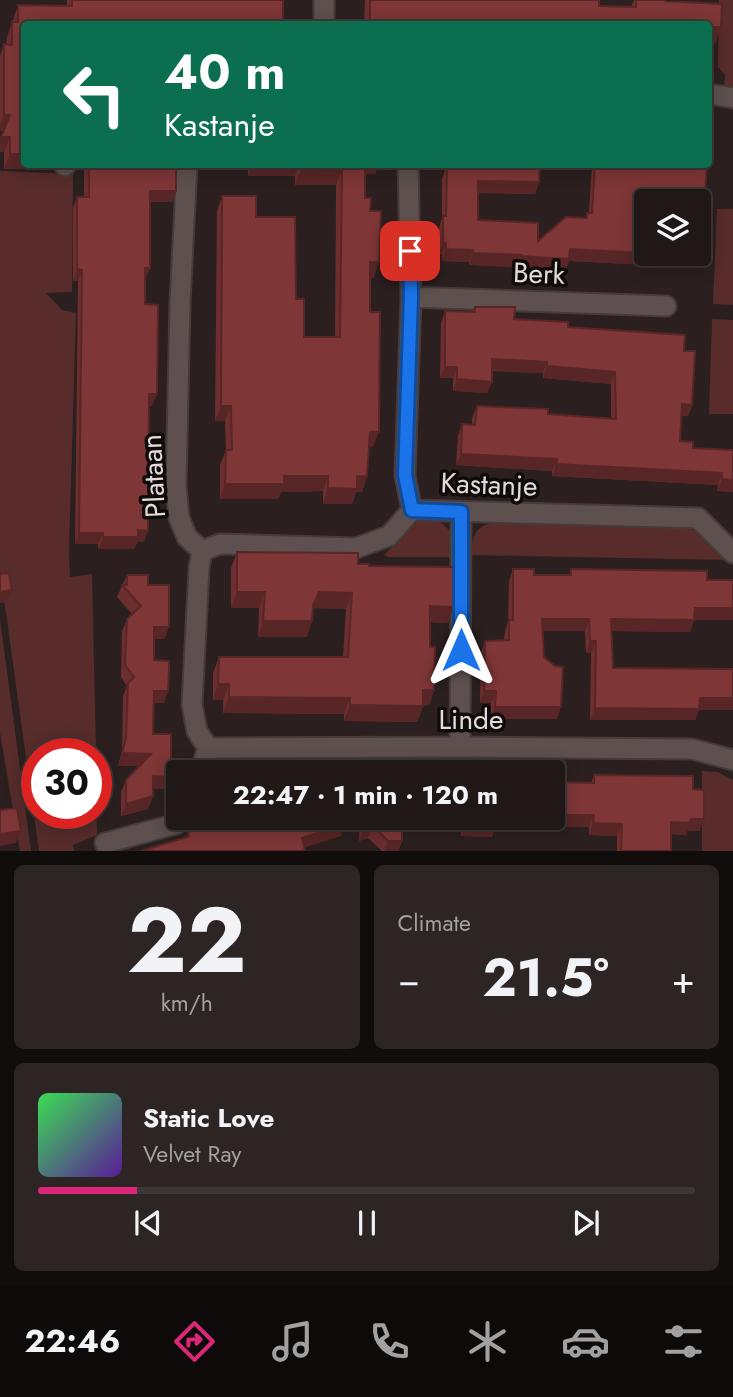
<!DOCTYPE html>
<meta charset="utf-8">
<style>
:root{--surface:#201817;--page:#2d2524;--text:#f1f3f6;--muted:#a2a0a1;--line:#3d3736;--accent:#db2777}
body{margin:0;font-family:Jost,sans-serif;background:var(--page);color:var(--text);height:100vh;display:flex;flex-direction:column;font-size:26px;white-space:nowrap}
*{box-sizing:border-box;margin:0}
p{font-size:23px;color:var(--muted)}
.icon{flex:none;width:38px;height:38px;fill:none;stroke:currentColor;stroke-width:2;stroke-linecap:round;stroke-linejoin:round}
.map{position:relative;height:851px;overflow:hidden}
.sheet{display:flex;flex-direction:column;gap:14px;padding:14px;background:#120d0d;flex:1}
.sheet>*{flex:none}
.top-card{position:absolute;left:21px;top:21px;width:691px;height:147px;border-radius:7px;box-shadow:0 4px 18px #0003,0 0 0 2px var(--line);background:#0b6e4f;color:#fff;overflow:hidden}
.fabs{position:absolute;left:634px;top:189px;display:grid;gap:14px}
.fabs a{display:grid;place-items:center;width:77px;height:77px;border-radius:7px;background:var(--surface);box-shadow:0 4px 18px #0003,0 0 0 2px var(--line);font-size:35px}
.speed{position:absolute;left:21px;top:738px;display:flex;gap:14px;font-size:35px;font-weight:700;text-align:center}
.speed>*{display:grid;place-content:center;width:91px;height:91px;border-radius:50%;background:var(--surface);box-shadow:0 4px 18px #0003,0 0 0 2px var(--line);line-height:1}
.speed .limit{border:10px solid #d22;background:#fff;color:#111}
.pin{position:absolute;display:grid;place-items:center;width:60px;height:60px;color:#fff;margin:-30px;border-radius:14px;box-shadow:0 4px 10px #0006}
.me{position:absolute;width:77px;margin:-38px;rotate:0deg;stroke-linejoin:round;filter:drop-shadow(0 0 5px #0008)}
.turn{display:flex;align-items:center;gap:24px;height:147px;padding:0 28px;font-size:32px}
.turn .icon{width:91px;height:91px;stroke-width:2.5}
.turn b{display:block;font-size:49px;line-height:60px}
.big{font-size:52px;font-weight:700;line-height:1.1}
.sheet .card{flex:1;display:flex;flex-direction:column;justify-content:center;gap:10px;min-width:0;padding:0 24px;border-radius:10px;background:var(--page)}
.sheet .dial{align-items:center;gap:0}
.dial b{font-size:91px;line-height:1}
.song{display:flex;align-items:center;gap:21px}
.cover{width:84px;height:84px;border-radius:10px;background:linear-gradient(135deg,hsl(130 70% 55%),hsl(270 70% 35%))}
.played{height:7px;border-radius:4px;background:linear-gradient(90deg,var(--accent) 15%,var(--line) 15%)}
.keys{display:flex;justify-content:space-around;direction:ltr}
.heat{display:flex;justify-content:space-between;align-items:center;font-size:38px;direction:ltr}
.sheet .tiles{flex:1;display:grid;gap:14px;grid-template-columns:1fr 1fr}
.card:last-child{grid-column:span 2}
.trip{position:absolute;left:166px;top:760px;width:399px;height:70px;border-radius:7px;background:var(--surface);box-shadow:0 4px 18px #0003,0 0 0 2px var(--line);font-weight:700;line-height:70px;text-align:center}
.dock{display:flex;height:112px;justify-content:space-around;align-items:center;background:#0d0a09;color:var(--muted)}
.dock .icon{width:49px;height:49px}
.dock .current{color:var(--accent)}
.dock b{font-size:32px;color:var(--text)}
.map>svg:first-child{display:block}
</style>
<div class="map">
<svg width="733" height="851" viewBox="0 0 733 851">
<rect width="100%" height="100%" fill="#2b201f"/>
<path fill="#572c2b" d="M719 0H733V89L724 88 725 75 718 67Z
M0 171 73 174 72 292 46 293 62 310 76 313 69 550 70 577 92 574 96 754H37V814H96V788L97 835 73 845 74 851H39L0 570Z
M717 209H733V305L713 304Z
M712 319 733 320V414H709Z
M428 519 438 520 449 530 452 557H388L384 555 418 521Z
M491 523 689 528 701 533 729 560 470 555C473 538 473 528 491 523Z
M0 619 31 851H20L0 733Z
M702 771 718 772 733 780V851H702Z"/>
<g fill="none" stroke-linecap="round" stroke-linejoin="round">
<g stroke="#453b3b" stroke-width="23">
<path id="minor" d="M324 24V0
M709 94 733 98
M187 164 180 303 176 486 179 518 187 537 202 551 199 568 192 705 197 731 208 748 200 772
M408 164 411 297 405 476 412 510
M65 166V164
M411 297 666 306
M202 551 220 544 356 548 389 536 412 510 698 518 733 553
M460 747 461 512
M208 748 460 747 692 749 733 760
M105 843 176 824 179 817"/>
</g>
<use href="#minor" stroke="#5d504f" stroke-width="19"/>
</g>
<path fill="#6c2e2e" d="M67 0H283L24 24 25 169H4V152H0V140L4 131H0V56L4 44 6 45 7 37 18 5 67 6Z
M365 0H599V6L631 7 634 0H665V1L722 4 721 27 715 44H710L709 53V24H364Z
M84 164H176V191L172 202H150V268L145 280V304L152 406H149L144 542H137L134 549H98V544H75L78 281H73V208L77 197H84Z
M247 164H379L375 174H365V198L370 211 374 278H370L373 447H369L367 476 362 492H356L352 504H323V491L281 492 278 499H220V465L226 450 225 421H215L217 211 222 196 256 217 296 299 304 337H335L336 185H295V176H248V165Z
M445 164H540L539 182 535 194 478 193V220L538 241 585 218 587 213H589L592 165 589 164H707L697 258H693L689 267 569 261 565 271 515 268 516 267 469 265V262L442 261V255H438L439 228 442 218V179L445 170Z
M475 307 514 319 568 327 684 351 692 405 688 416H682L680 441 693 448 733 450V492L717 491 718 485 552 476V471L456 465 458 436 462 424H472V418L477 406 548 414 611 418V384L543 378V373L492 371V382L487 393 453 391V378H440L441 323 445 311H473Z
M237 552 358 564 369 566 448 623 430 622V647L434 690 429 705 423 706 417 722 344 721V714L223 713V700H213V673L219 657H343L346 609 313 608 307 637H258L259 608H231V568Z
M513 569 534 575H569L571 569 707 580H733V620H694L690 632 612 631 613 668 733 669V710H699L695 720H590L591 653H586L585 631H543L544 657 557 719H491V703H480L481 653 485 641 504 640 505 632 508 621 509 581Z
M127 575 148 585 169 627 164 639H154V660L164 703H154L153 734 166 789H153V796L148 809 121 816V792L126 780 139 766H118L122 751 123 696 127 686 121 677 122 631 127 619 132 614 117 597Z
M594 775 693 789 704 819 699 831H687L686 835 671 834V851H617V836L589 835V827H543V817H553L558 782 591 783Z
M360 817H509L507 822H496L492 837 461 836V831L402 830V841L398 851H382L368 838 359 841Z"/>
<path fill="#582626" d="M471 20 527 23V24H470Z
M710 27H721L715 44H709Z
M4 115H10L5 131H0V126Z
M1 137H10L4 152H0V140Z
M10 154H24V164H27L25 169H4Z
M252 164H299L295 176H248Z
M363 164H379L375 174H359Z
M301 169 342 170 336 185H295Z
M478 181 539 182 535 194 474 193Z
M150 191H176L172 202H146Z
M443 243H446L442 255H438Z
M698 246H702L697 258H693L689 267 569 261 565 271 515 268 516 267 469 265 473 253 521 255 570 249 646 254H698Z
M446 249 473 250 469 262 442 261Z
M370 262H379L374 278H364Z
M145 268H150L145 280Z
M77 269 82 270 78 281H73Z
M492 359 547 362 543 373 487 370Z
M547 366 615 372 611 384 543 378Z
M445 367H457L453 378H440Z
M457 379 492 382 487 393 453 391Z
M149 394H157L152 406H145Z
M682 404 692 405 688 416H678Z
M221 406H231L225 421H215Z
M370 432H379L373 447H364Z
M461 454 557 459 552 471 456 465Z
M556 464 722 473 718 485 552 476Z
M284 476H328L323 491 281 492 278 499H220L225 484Z
M357 476H367L362 492H356L352 504H323L328 488Z
M722 479 733 480V492L717 491Z
M138 530 148 531 144 542H137L134 549H98L103 537Z
M79 533H103L98 544H75Z
M12 590 7 602 0 603V592Z
M237 592H265L259 608H231Z
M319 592 352 593 346 609 313 608 312 621 307 637H258L263 621Z
M430 606 454 607 448 623 424 622Z
M695 608H733V620H691Z
M542 619H589L585 631H538Z
M611 619 694 620 690 632 607 631Z
M154 627H169L164 639H150Z
M590 641H596L591 653H586Z
M218 684H229L223 700H213Z
M423 690H434L429 705 417 706Z
M154 691H168L164 703H149Z
M484 691H496L491 703H480Z
M229 697 350 698 344 714 223 713Z
M700 698H733V710H699L695 720H590L595 708Z
M350 705 423 706 417 722 344 721Z
M495 707H561L557 719H491Z
M122 753 151 754 146 766H118Z
M153 776 171 777 166 789H149Z
M153 796 148 809 121 816 126 804Z
M553 815H594L589 827H543L546 817H553Z
M495 817H509L507 822H493Z
M402 818 466 819 461 831 398 830Z
M691 819H704L699 831H687L686 835 667 834 671 822Z
M593 823 622 824 617 836 589 835Z
M345 824 341 836 297 850 302 838Z
M466 824 496 825 492 837 461 836Z
M373 826 368 838 359 841 364 829Z
M21 831 16 843 0 846V834Z
M388 841H402L398 851H384Z"/>
<path fill="#7e3636" stroke="#582626" stroke-width="2" d="M72 0H283V24H24V154H10V137H1L10 115H4V44L12 45V22H18V5L72 6Z
M370 0H599V6L636 7V0H665V1L722 4 721 27H710L709 51V24H527V23L471 20V24H370Z
M89 164H176V191H150V268H145V304L158 305 157 394H149L148 531 138 530V537H103V533H79L82 270 77 269V197H89Z
M301 164H365V198H371L370 211H381L379 262H370V312H380L379 432H370L367 476H357V489L328 488V476H284V484H225L226 450H232L231 406H221L222 196H256V217H295L296 299H304V337H340L342 170 301 169Z
M450 164H540L539 182 478 181V220L538 223V241L566 217 587 218V213H592L595 164H707L702 246H698V201H646V253L570 249 569 259 520 256 521 255 473 253V250L446 249V243H443V216H446L447 167H450Z
M662 254H694V255Z
M475 307H515L514 319 568 322V327L685 335 684 351H695L692 405 682 404 680 441 693 442V448L733 450V480L722 479V473L556 464 557 459 461 454 462 424 475 425 477 406 548 409V414L616 419 615 372 547 366V362L492 359V382L457 379V367H445V311L475 312Z
M237 552 358 553V564H369V566L454 567V607L430 606V647H435L434 690H423V706L350 705V698L229 697V684H218L219 657H348L352 593 319 592 313 606 312 621H263L265 592H237Z
M513 569H534V575H571V569L707 571V580H733V608H695L694 620 611 619 613 668 733 669V698H700L699 709 595 708 596 641H590L589 619H542L544 657 555 666 563 667 561 707H495L496 691H484L485 641 509 640V620H513Z
M9 573 12 590 0 592V574Z
M127 575H148V585H169V627H154V660L169 661V671L168 691H154L153 734H171V777L153 776V796L126 804V780L151 754 122 753 126 738 128 683 134 677 125 665 127 619 141 606 122 585H127Z
M553 775H558V782L594 783V775L693 776V789L704 790V819H691L690 823 671 822V851H621L622 824 593 823 594 815H553Z
M17 808 21 831 0 834V810Z
M248 817H343L345 824 302 838 305 851H141L187 837 189 836 188 832 206 826 207 830Z
M364 817H497L496 825 466 824V819L402 818V841H388L373 826 364 829Z"/>
<g fill="none" stroke-linecap="round" stroke-linejoin="round">
<g stroke="#114b97" stroke-width="18">
<path id="route" d="M410 251 411 297 405 475 412 510 461 512V650"/>
</g>
<use href="#route" stroke="#1a73e8" stroke-width="12"/>
</g>
<g text-anchor="middle" stroke-width="7" stroke-linejoin="round" paint-order="stroke">
<g font-size="28" fill="#e3dbda" stroke="#100b0b">
<text transform="translate(539 273) rotate(2)" y="10">Berk</text>
<text transform="translate(153 476) rotate(-93)" y="10">Plataan</text>
<text transform="translate(489 484) rotate(2)" y="10">Kastanje</text>
<text x="471" y="729">Linde</text>
</g>
</g>
</svg>
<div class="fabs">
<a><svg class="icon" aria-label="layers" viewBox="0 0 24 24"><path d="M12 4l9 5-9 5-9-5zM3 14l9 5 9-5"/></svg></a>
</div>
<div class="speed"><div class="limit">30</div></div>
<div class="pin" style="left:410px;top:251px;background:#d93025"><svg class="icon" aria-label="arrive" viewBox="0 0 24 24"><path d="M6 21V4h12l-3 4 3 4H6"/></svg></div>
<svg class="me" style="left:461px;top:650px" viewBox="-20 -20 40 40"><path d="M0-17L14 15 0 8-14 15z" fill="#1a73e8" stroke="#fff" stroke-width="4"/></svg>
<div class="trip">22:47 · 1 min · 120 m</div>
<div class="top-card">
<div class="turn"><svg class="icon" aria-label="left" viewBox="0 0 24 24"><path d="M17 20v-9H6M10 6l-5 5 5 5"/></svg><div><b>40 m</b>Kastanje</div></div>
</div>
</div>
<section class="sheet">
<div class="tiles">
<div class="card dial"><b>22</b><p>km/h</p></div>
<div class="card"><p>Climate</p>
<div class="heat"><a>−</a><b class="big">21.5°</b><a>+</a></div>
</div>
<div class="card">
<div class="song"><i class="cover"></i><div><b>Static Love</b><p>Velvet Ray</p></div></div>
<div class="played"></div>
<div class="keys"><svg class="icon" aria-label="previous" viewBox="0 0 24 24"><path d="M18 5L8 12l10 7zM5 5v14"/></svg><svg class="icon" aria-label="pause" viewBox="0 0 24 24"><path d="M8 5v14M16 5v14"/></svg><svg class="icon" aria-label="next" viewBox="0 0 24 24"><path d="M6 5l10 7-10 7zM19 5v14"/></svg></div>
</div>
</div>
</section>
<nav class="dock">
<b>22:46</b>
<svg class="icon current" aria-label="directions" viewBox="0 0 24 24"><path d="M12 3l9 9-9 9-9-9zM9 14v-3h6M13 9l2 2-2 2"/></svg>
<svg class="icon" aria-label="music" viewBox="0 0 24 24"><path d="M9 18V5l10-2v13"/><circle cx="6" cy="18" r="3"/><circle cx="16" cy="16" r="3"/></svg>
<svg class="icon" aria-label="phone" viewBox="0 0 24 24"><path d="M5 4h4l2 5-3 2q2 4 5 5l2-3 5 2v4C11 20 4 13 5 4z"/></svg>
<svg class="icon" aria-label="climate" viewBox="0 0 24 24"><path d="M12 3v18M4 7l16 10M4 17L20 7"/></svg>
<svg class="icon" aria-label="car" viewBox="0 0 24 24"><path d="M5 17H2v-5l4-1 3-4h7l3 4 3 1v5h-3M9 17h6M6 11h13"/><circle cx="7" cy="17" r="2"/><circle cx="17" cy="17" r="2"/></svg>
<svg class="icon" aria-label="filters" viewBox="0 0 24 24"><path d="M4 7h16M4 17h16"/><circle cx="9" cy="7" r="2"/><circle cx="15" cy="17" r="2"/></svg>
</nav>
